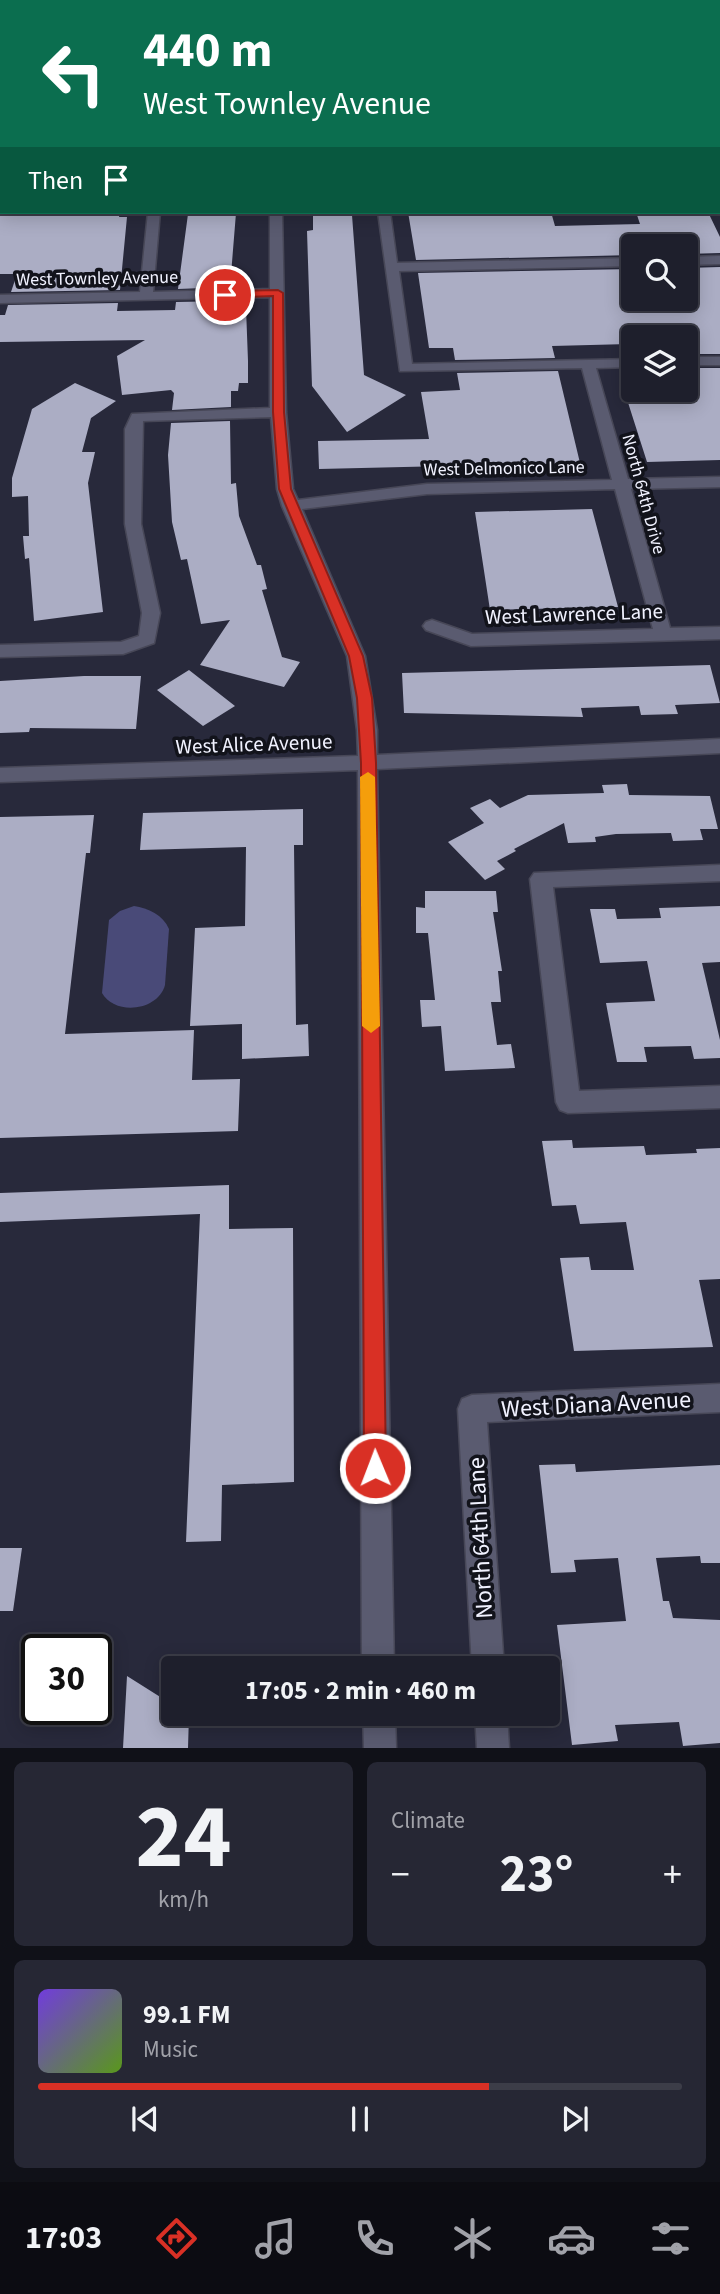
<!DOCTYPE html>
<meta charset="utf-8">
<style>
:root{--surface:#1e1f2c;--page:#262734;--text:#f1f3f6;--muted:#a1a2a9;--line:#3c3d48;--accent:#d93025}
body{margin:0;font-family:"Source Sans 3",sans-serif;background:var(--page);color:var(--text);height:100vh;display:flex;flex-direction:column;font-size:26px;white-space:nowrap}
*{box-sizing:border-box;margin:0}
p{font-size:23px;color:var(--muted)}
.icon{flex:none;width:38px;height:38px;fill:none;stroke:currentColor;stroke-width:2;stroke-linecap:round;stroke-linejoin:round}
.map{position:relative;height:1748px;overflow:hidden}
.drawer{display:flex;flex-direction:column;gap:14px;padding:14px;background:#101118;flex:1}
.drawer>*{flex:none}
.hud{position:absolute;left:0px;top:0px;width:721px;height:214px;box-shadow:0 4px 18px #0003,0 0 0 2px var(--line);background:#0b6e4f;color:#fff;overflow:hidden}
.controls{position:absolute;left:621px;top:234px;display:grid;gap:14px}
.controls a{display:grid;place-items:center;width:77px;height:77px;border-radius:7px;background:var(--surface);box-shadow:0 4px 18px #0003,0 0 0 2px var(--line);font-size:35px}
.speed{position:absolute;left:21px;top:1634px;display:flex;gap:14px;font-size:35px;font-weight:700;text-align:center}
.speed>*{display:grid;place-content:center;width:91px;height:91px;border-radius:50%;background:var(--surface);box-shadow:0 4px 18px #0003,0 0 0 2px var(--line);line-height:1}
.speed .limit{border:4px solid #111;border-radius:10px;background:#fff;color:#111}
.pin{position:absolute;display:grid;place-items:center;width:60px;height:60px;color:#fff;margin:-30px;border:4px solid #fff;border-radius:50%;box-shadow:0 2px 7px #0007}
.me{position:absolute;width:77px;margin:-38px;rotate:359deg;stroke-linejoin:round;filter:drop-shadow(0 0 5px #0008)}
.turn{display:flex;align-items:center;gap:24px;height:147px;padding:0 28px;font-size:32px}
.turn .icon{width:91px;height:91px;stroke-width:2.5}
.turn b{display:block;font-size:49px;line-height:60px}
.then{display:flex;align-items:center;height:66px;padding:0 28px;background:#0003;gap:14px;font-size:26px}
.big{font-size:52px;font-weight:700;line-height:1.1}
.drawer .card{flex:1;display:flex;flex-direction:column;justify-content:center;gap:10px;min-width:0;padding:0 24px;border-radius:10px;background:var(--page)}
.drawer .dial{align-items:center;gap:0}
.dial b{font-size:91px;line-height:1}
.song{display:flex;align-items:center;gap:21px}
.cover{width:84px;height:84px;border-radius:10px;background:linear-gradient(135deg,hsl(260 70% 55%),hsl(90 70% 35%))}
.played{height:7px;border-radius:4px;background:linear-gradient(90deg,var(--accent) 70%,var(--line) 70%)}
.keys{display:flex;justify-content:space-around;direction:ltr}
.heat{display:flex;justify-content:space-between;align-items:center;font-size:38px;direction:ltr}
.drawer .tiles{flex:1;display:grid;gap:14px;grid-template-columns:1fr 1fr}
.card:last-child{grid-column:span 2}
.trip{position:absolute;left:161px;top:1656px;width:399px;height:70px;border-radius:7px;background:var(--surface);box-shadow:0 4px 18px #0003,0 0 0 2px var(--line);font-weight:700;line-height:70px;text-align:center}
.tab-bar{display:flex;height:112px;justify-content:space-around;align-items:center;background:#0c0c12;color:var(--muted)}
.tab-bar .icon{width:49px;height:49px}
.tab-bar .current{color:var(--accent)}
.tab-bar b{font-size:32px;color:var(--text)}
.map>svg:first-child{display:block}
</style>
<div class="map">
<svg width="720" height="1748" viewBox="0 0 720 1748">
<rect width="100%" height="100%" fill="#28293b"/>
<path fill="#494a78" d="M134 906C148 908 163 915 169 929L165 985C158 1011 115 1016 102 993L109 920 120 911Z"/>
<path fill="#abadc4" d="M120 212 119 217H127L120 290 11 292 17 274H0V214Z
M408 212H551L555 226 640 224 636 212H708L720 237V253L686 254V247H634V255L416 260Z
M236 213 230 287 178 289 188 214Z
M313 215H352L364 375 406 395 347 432 312 386 307 231 313 230Z
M720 267V354H686V338H627L629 344 552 346 555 358 455 360 453 348H429L418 273 634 269V299H686V268Z
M229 301 228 309 246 308 248 361V383H239L238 391H231V407L172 410 174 393 171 390 122 395 117 356 145 340 0 342V315H5L8 305 118 303 117 311 175 310 176 302Z
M686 368H720V460L647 462 624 390H686Z
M558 371 580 463 319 469 318 441 429 439 421 392 460 390 457 373Z
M75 383 116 401 91 418 82 452H95L88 483 103 612 34 621 29 558 25 559 23 536H29L28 496 12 497V478L32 409Z
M230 421 231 484 236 483 239 516 257 565H261L267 589 262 590 282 657 300 662 284 687 200 665 230 620 201 624 187 559 181 560 172 522 168 455 171 423Z
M592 509 618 607 490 610 475 512Z
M710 665 720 703 675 705 678 714 641 715 639 706 581 708 583 717 404 713 402 673Z
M189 670 235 706 203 726 157 690Z
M84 676H141L136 729 30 728 29 732 0 733V681Z
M627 784 629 795 710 796 718 829H700L703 840 673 841 671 833 616 834 595 837 596 842 568 843 564 823 514 849 516 851 497 861 505 869 485 880 448 842 484 823 470 808 490 799 500 808 528 795 604 793 602 785Z
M303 809V845H294L296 1025 308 1024 309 1056 242 1059V1024L190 1026 195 928 245 926 246 847 140 850 143 813Z
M94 815 90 853H86L65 1034 194 1030 192 1080 240 1079 238 1131 0 1138V817Z
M425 891H496L498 912H493L502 971H498L501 1002H491L497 1045 511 1044 515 1068 445 1071 441 1026 422 1027 420 1000H435L428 933H416V907L425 908Z
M720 906V962L702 963 720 1040V1058L694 1059 691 1046 644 1047 647 1062H617L606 1003 655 1001 647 961 600 963 590 909H615L617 919 661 918 659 908Z
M572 1140 573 1148 644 1146 646 1155 697 1153 696 1149 720 1148V1279L699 1280 713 1347 574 1351 560 1258 589 1257 591 1270H634L626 1222 580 1224 576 1205 552 1206 542 1141Z
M229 1185V1229L293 1228 294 1482 222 1485 221 1541 186 1542 200 1214 0 1222V1193Z
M575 1464 576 1472 720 1465V1563H701L700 1556 656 1558 663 1601H669L673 1618 720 1620V1743L683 1746 679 1722 615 1725 618 1741 572 1745 557 1625 626 1621 618 1558 574 1560 576 1572 551 1573 539 1465Z
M0 1548H22L13 1611H0Z
M127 1676 173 1705V1713L189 1715 188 1748H123Z"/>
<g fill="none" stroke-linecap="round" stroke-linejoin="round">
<g stroke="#474757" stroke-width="3">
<path id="minor" d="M137 0H147V2H137Z
M280 0H290V2H280Z
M424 0H434V2H424Z
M2 13V24H0V14Z
M719 77H720V83H719Z
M719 167 720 168V177L719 176Z
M0 198H2V206H0Z
M148 212H160L153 292 270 289V212H282L286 412 293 489 298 500 427 484 612 480 582 368 400 371 378 212H390L397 263 634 258V266L399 271 412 364 634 359V367L596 368 628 479 720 477V487L631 489 670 628 720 627V639L471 646 426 630 423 626 426 622 432 620 472 634 653 629 615 489 427 494 302 509 365 656 377 730V755L720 739V753L377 769 394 1668H362L358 770 0 782V768L358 756 357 730 347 656 282 506 277 489 271 417 143 421 141 524 160 613 154 643 123 654 0 657V645L121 642 139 636 142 613 125 524V429L132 414 270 408V297L0 303V295L140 292Z
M720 256V264L686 265V257Z
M686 357H720V365H686Z
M720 865V881L553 887 579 1091 720 1086V1108L568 1113 560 1110 556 1102 530 879 534 873Z
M720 1384V1412L487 1422 504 1668H472L458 1409 462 1399 472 1395Z
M363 1713H395L396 1748H364Z
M475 1713H507L509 1748H477Z"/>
</g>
<g stroke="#474757" stroke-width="3">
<path id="major" d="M719 126H720V132H719Z
M0 139H2V145H0Z"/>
</g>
<use href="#minor" fill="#5a5b70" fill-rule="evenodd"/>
<use href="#major" fill="#62987e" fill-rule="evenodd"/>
</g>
<path fill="#d93025" stroke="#8d1f18" stroke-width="2" d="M278 290 283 293 284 412 291 489 363 656 372 698 376 763 386 1468 383 1475 375 1478 367 1475 364 1468 361 763 357 698 349 656 279 489 273 412V296L225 298 220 295 225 291Z"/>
<path fill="#f59e0b" d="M368 772 375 777 380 1026 371 1033 362 1026 360 777Z"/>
<g text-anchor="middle" stroke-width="7" stroke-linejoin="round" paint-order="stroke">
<g font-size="18" fill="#f1f2ff" stroke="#12131b">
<text transform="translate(97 278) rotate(-1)" y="6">West Townley Avenue</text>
<text transform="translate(504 468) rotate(-1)" y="6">West Delmonico Lane</text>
<text transform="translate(644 494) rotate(75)" y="6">North 64th Drive</text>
</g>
<g font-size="21" fill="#f1f2ff" stroke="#12131b">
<text transform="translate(574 614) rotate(-2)" y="7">West Lawrence Lane</text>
<text transform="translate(254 744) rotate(-2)" y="7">West Alice Avenue</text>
</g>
<g font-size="24" fill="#f1f2ff" stroke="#12131b">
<text transform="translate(596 1404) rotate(-3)" y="8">West Diana Avenue</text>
<text transform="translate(480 1538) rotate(-93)" y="8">North 64th Lane</text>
</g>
</g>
</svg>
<div class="controls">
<a><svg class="icon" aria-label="search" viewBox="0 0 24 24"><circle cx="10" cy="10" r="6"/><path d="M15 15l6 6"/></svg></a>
<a><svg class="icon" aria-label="layers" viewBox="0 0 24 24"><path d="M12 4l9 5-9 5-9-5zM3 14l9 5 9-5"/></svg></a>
</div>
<div class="speed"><div class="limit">30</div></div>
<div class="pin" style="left:225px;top:295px;background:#d93025"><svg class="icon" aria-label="arrive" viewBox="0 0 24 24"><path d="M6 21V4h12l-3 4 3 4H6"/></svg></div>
<svg class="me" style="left:375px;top:1468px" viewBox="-20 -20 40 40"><circle r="17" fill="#d93025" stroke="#fff" stroke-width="3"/><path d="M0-11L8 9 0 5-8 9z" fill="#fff"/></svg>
<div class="trip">17:05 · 2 min · 460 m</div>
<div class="hud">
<div class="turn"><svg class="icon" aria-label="left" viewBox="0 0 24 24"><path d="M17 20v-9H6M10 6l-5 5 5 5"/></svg><div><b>440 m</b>West Townley Avenue</div></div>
<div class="then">Then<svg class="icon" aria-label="arrive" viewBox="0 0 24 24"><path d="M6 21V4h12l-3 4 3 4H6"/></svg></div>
</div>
</div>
<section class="drawer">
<div class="tiles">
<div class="card dial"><b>24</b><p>km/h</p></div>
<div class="card"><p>Climate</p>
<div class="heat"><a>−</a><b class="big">23°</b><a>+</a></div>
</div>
<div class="card">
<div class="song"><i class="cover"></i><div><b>99.1 FM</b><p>Music</p></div></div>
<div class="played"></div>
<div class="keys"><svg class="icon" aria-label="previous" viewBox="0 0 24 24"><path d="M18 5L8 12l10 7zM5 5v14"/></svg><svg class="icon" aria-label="pause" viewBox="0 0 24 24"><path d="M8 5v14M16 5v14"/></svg><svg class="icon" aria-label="next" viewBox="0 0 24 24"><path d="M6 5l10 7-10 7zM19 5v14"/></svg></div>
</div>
</div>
</section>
<nav class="tab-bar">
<b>17:03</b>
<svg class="icon current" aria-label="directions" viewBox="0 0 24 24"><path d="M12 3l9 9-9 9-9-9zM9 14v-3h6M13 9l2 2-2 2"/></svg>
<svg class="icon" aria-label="music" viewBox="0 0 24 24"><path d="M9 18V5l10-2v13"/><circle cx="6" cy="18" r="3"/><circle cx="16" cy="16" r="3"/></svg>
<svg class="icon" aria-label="phone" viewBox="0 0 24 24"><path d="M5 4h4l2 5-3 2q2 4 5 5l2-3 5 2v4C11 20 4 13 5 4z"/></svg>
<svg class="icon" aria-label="climate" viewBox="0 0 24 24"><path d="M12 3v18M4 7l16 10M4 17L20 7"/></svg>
<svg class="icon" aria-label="car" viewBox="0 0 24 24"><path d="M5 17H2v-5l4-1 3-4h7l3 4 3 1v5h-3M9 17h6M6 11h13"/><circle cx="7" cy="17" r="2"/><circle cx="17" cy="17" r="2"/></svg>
<svg class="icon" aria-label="filters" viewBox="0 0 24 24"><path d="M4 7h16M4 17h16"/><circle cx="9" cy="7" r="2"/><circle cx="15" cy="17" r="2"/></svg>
</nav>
